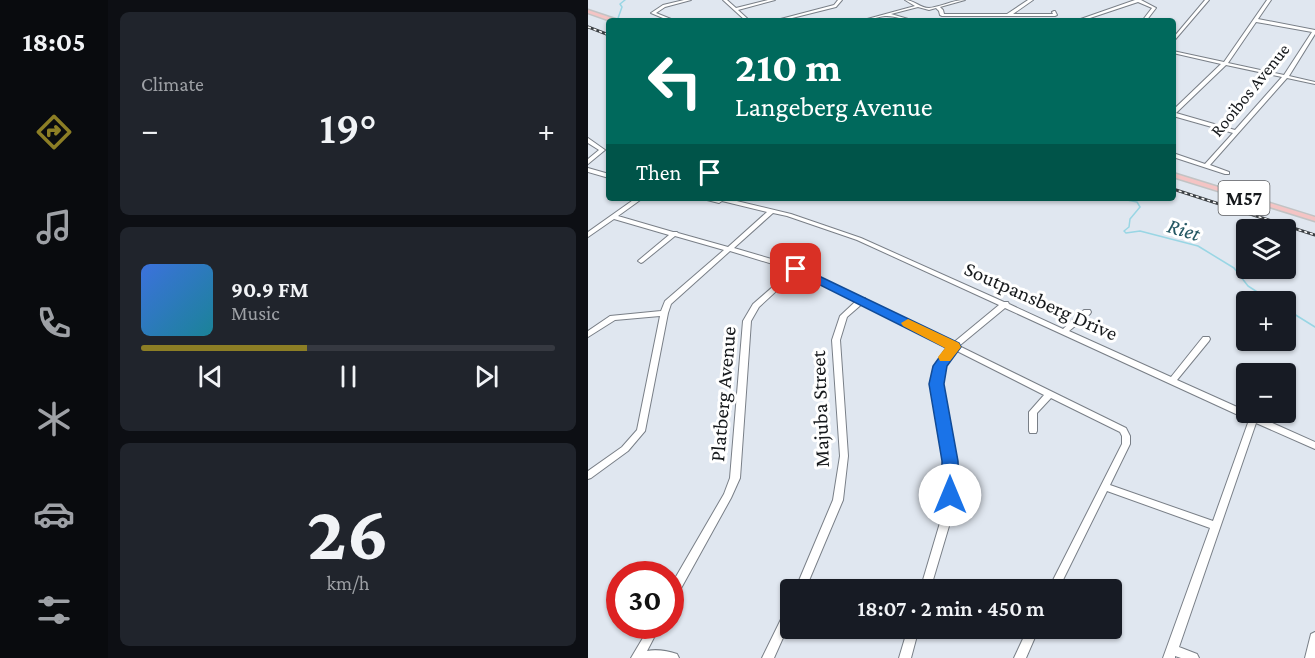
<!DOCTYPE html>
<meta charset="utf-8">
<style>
:root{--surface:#171b24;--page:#20242c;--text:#f1f3f6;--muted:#9ea1a6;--line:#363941;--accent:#8c7e25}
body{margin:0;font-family:"Crimson Pro",serif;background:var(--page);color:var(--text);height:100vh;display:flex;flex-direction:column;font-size:22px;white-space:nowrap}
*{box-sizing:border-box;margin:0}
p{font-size:20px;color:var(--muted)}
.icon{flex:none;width:33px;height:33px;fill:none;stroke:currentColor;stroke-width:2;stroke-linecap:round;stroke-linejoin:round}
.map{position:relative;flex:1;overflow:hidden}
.details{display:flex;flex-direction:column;gap:12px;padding:12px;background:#0d0f14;width:480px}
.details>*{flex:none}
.guide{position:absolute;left:18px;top:18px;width:570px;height:183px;border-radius:6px;box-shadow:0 2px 4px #0004;background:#00695c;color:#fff;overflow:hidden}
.tools{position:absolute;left:648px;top:219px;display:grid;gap:12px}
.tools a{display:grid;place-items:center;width:60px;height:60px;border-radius:6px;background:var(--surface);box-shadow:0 2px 4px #0004;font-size:30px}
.speed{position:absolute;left:18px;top:561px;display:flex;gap:12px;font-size:30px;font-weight:700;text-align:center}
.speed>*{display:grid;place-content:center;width:78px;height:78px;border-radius:50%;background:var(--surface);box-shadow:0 2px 4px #0004;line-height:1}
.speed .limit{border:9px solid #d22;background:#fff;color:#111}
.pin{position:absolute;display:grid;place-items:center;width:51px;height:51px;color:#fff;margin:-26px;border-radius:12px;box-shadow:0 3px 9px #0006}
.me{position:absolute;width:66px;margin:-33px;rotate:0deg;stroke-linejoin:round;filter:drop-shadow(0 0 4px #0008)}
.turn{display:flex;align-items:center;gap:21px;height:126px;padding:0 30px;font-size:27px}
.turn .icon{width:78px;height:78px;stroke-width:2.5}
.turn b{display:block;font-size:42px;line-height:51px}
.then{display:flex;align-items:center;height:57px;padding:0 30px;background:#0003;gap:12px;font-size:22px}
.big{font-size:45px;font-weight:600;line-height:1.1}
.details .tile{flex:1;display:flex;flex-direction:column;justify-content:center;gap:9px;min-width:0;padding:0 21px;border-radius:9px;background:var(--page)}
.details .dial{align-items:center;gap:0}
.dial b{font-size:78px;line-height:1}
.song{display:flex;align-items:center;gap:18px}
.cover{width:72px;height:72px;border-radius:9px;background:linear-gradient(135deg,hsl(220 70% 55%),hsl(190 70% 35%))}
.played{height:6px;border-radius:3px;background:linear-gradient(90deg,var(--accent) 40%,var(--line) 40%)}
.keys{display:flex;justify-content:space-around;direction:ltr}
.heat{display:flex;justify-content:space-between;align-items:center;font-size:33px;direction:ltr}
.trip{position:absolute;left:192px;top:579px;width:342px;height:60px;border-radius:6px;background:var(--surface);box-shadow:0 2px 4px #0004;font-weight:600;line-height:60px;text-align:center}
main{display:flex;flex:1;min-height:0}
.tab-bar{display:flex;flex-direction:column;width:108px;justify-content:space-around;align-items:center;background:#090b0e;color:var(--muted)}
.tab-bar .icon{width:42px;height:42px}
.tab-bar .on{color:var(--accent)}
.tab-bar b{font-size:27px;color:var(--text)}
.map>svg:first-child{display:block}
</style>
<main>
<nav class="tab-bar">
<b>18:05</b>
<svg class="icon on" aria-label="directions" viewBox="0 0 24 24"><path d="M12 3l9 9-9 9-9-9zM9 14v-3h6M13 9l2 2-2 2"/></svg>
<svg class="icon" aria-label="music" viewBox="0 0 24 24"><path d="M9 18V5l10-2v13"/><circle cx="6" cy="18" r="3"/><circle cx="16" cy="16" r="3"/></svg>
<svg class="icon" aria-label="phone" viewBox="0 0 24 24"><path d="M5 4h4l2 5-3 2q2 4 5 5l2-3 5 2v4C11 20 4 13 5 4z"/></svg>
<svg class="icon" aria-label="climate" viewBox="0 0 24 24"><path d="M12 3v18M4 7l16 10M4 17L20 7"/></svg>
<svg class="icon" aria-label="car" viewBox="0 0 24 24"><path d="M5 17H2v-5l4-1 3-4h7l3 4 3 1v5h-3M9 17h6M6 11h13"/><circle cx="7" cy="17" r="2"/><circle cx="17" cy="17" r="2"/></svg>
<svg class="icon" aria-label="filters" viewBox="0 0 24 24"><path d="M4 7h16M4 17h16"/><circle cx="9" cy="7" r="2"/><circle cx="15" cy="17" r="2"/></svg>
</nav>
<section class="details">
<div class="tile"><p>Climate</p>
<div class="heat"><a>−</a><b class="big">19°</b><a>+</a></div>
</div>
<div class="tile">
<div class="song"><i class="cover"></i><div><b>90.9 FM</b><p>Music</p></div></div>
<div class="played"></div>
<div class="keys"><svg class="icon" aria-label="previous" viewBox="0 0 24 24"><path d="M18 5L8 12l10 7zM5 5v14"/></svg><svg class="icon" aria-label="pause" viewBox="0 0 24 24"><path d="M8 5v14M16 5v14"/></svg><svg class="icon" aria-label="next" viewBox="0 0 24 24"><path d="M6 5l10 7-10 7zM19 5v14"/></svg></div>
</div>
<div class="tile dial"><b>26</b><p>km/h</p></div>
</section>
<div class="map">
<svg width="727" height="658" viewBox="0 0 727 658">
<rect width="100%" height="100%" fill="#e0e7f0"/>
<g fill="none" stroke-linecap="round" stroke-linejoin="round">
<path stroke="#99d6e4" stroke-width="1.5" d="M29 21 34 7 32 4 37 0
M529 198 549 202 552 207 542 219 541 227 536 231 538 233 552 231 610 246 646 268 660 286 685 302
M698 309 727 327"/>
<g stroke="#797f87" stroke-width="2">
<path id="minor" d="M96 0H103L77 7 68 13 88 21H82L63 13 75 5Z
M135 0H139L148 8 180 0H187L150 10 162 21H158Z
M250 0H254L248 7 192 21H185L246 5Z
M317 0C326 0 332 8 341 8 353 7 364 0 377 0L352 7 355 10 356 14H419L440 0H445L425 14H465L464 12 466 11H467L469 15 467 16H354L352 15 351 11 348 8 341 10 330 7 303 14 327 21C317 21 306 15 297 16 288 17 281 21 272 21L327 6Z
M547 0H553L568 8 558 21H554L564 8 550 2 493 21H487Z
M617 0H621L585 42V38Z
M679 0H683L670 19 727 30V34L701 76 727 82V84L699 78 622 165 641 172V174H637L585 157V153L617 164 645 133 585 116V110L633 64 585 53V51L636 62ZM668 22 724 32 696 75 640 63ZM638 65 694 77 647 130 588 113Z
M0 138 17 150 0 164V159L11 150 0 143Z
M0 168 21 174V178L0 172Z
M48 198H55L30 216 85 232H89L90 233 140 247 179 212 134 201 131 203 115 199 114 198H136L203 214 273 238 416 302H420L421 304 475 329 496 310H502L503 312 502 314 481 331 583 377 615 337H621L622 339 621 341 589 380 658 411V412L664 414 665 412 670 413 671 417 727 442V449L668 423 591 647 609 654 611 658H593L587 656V658H575L622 528 519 491 470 590H460L534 444V436L532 432 463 398 449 413V431L448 433H442L441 431V412L456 395 367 350 354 372 353 390 366 461 367 495 364 516 342 590H332L354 516 357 495 358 461 345 390 346 372 360 347 274 304 259 317 252 340 260 456 255 500 217 590H207L245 500 252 456 244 340 252 316 268 301 209 272 171 307 163 321 152 478 143 498 86 601 82 602V587L136 494 142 478 155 321 165 304 204 270 142 251 83 304 80 313 57 431 40 451 3 478 0 479V471L34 447 49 430 72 316 27 320 0 337V331L22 316 73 311 77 301 136 250 87 236 55 262 53 263 50 261 51 260 81 235 26 219 0 237V232ZM185 213 199 216 269 240 411 305 365 343 277 300V298H273L204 265 146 248ZM417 308 661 420 625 521 522 485 542 444V436L538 428 371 346Z
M202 607V622L186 658H174L198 609Z
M62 626H72L59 651C68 649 80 651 89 654L91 658H43Z
M320 628H331L323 658H311Z
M440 628H451L438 658H426Z
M727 632V658H717L723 634Z"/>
</g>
<g stroke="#c2c3c4" stroke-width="3">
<path id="major" d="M0 10 30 20V21H23L0 13Z
M585 173 727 217V221L585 177Z"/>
</g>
<use href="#minor" fill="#fff" fill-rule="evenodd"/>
<use href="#major" fill="#f4c4c4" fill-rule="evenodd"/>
<g stroke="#3c4044" stroke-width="3">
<path id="rail" d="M0 27 21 35
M585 189 727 235"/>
</g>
<use href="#rail" stroke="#fff" stroke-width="1.5" stroke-dasharray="3" stroke-linecap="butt"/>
</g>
<path fill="#1a73e8" stroke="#114b97" stroke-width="1.5" d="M208 265 371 343 373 347 359 366 356 384 370 461 371 495 368 499H356L354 495V461L341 384 345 366 358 348 204 271 202 269Z"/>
<path fill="#f59e0b" d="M320 319 371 343 373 347 362 361H352L350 357 357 348 315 326 313 323Z"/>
<g text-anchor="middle" stroke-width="6" stroke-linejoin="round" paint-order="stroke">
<g font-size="18" fill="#16191c" stroke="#fff">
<text transform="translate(662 90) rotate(-51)" y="6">Rooibos Avenue</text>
</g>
<rect fill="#fff" stroke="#5c5e60" stroke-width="1.5" x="630.5" y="181" width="51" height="34" rx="4.5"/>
<g font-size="20" font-weight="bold" fill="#16191c">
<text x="656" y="205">M57</text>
</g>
<g font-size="21" fill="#16191c" stroke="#fff">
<text transform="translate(453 301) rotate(24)" y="7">Soutpansberg Drive</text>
<text transform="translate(135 394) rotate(-85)" y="7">Platberg Avenue</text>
<text transform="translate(232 409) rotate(-92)" y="7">Majuba Street</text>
</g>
<g font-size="22" font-style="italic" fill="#245762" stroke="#fff">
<text transform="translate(596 229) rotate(17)" y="8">Riet</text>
</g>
</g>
</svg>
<div class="tools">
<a><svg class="icon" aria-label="layers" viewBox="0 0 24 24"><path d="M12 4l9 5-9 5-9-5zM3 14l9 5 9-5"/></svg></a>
<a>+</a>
<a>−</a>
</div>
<div class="speed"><div class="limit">30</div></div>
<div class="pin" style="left:208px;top:269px;background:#d93025"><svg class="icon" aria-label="arrive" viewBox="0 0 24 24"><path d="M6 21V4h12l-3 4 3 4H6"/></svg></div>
<svg class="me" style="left:362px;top:495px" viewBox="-20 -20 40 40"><circle r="19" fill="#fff"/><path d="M0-13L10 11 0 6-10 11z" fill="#1a73e8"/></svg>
<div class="trip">18:07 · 2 min · 450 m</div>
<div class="guide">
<div class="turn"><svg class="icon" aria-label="left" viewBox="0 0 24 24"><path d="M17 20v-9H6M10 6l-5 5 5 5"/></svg><div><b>210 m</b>Langeberg Avenue</div></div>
<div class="then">Then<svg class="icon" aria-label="arrive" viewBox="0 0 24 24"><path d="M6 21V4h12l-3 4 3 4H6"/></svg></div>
</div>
</div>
</main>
